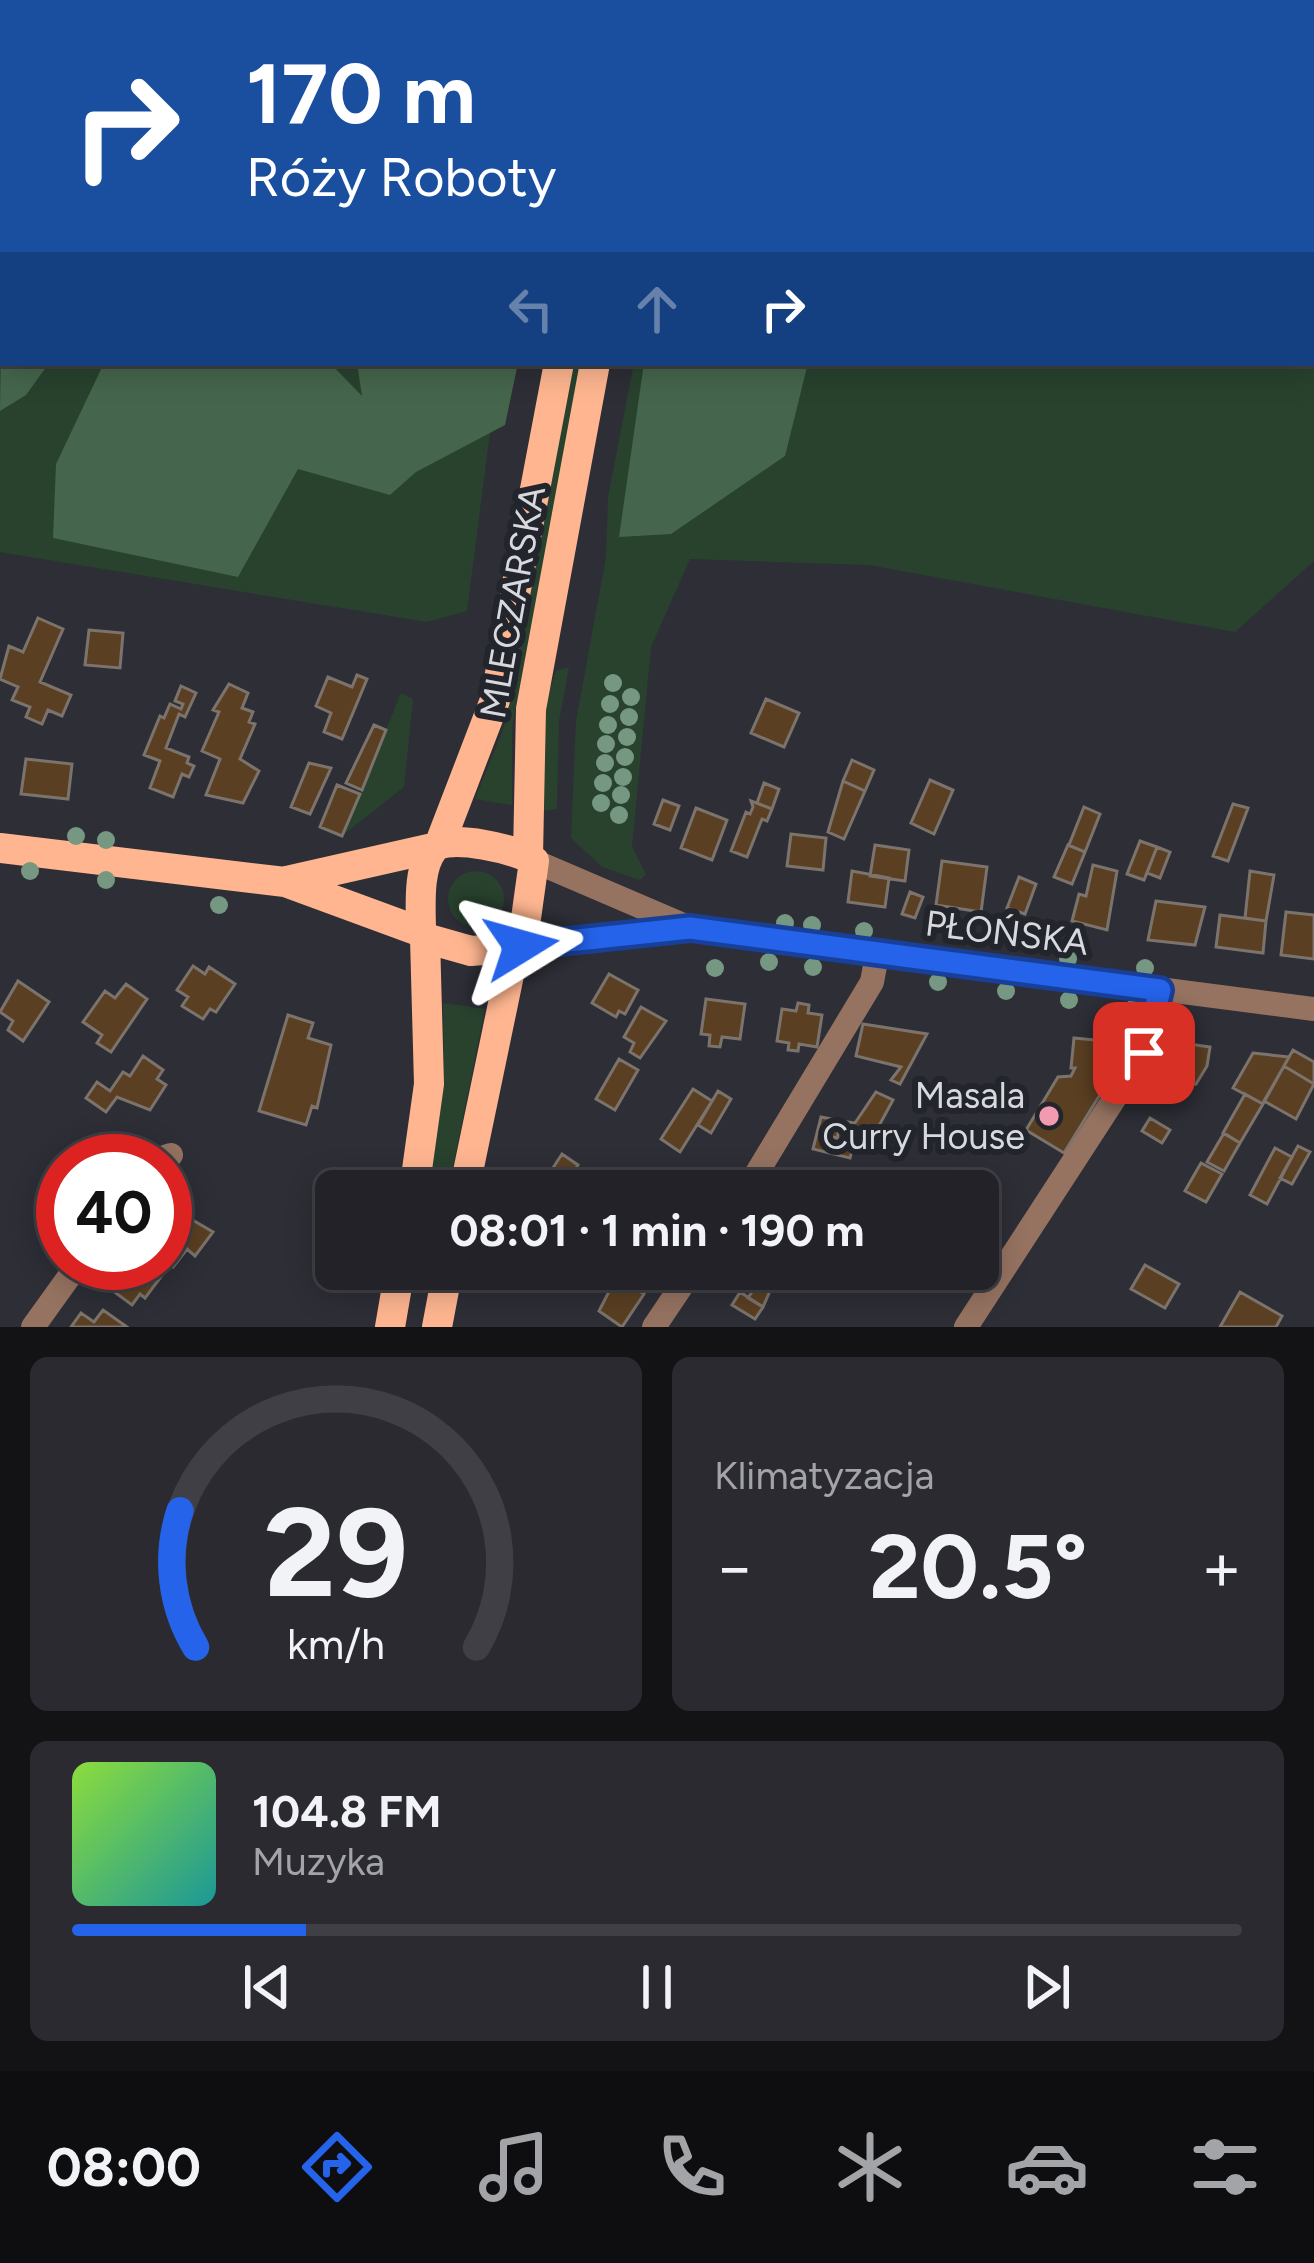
<!DOCTYPE html>
<html lang="pl">
<meta charset="utf-8">
<style>
:root{--surface:#222228;--page:#2a2a30;--text:#f1f3f6;--muted:#a2a4a8;--line:#3f3f45;--accent:#2563eb}
body{margin:0;font-family:Figtree,sans-serif;background:var(--page);color:var(--text);height:100vh;display:flex;flex-direction:column;font-size:45px;white-space:nowrap}
*{box-sizing:border-box;margin:0}
p{font-size:39px;color:var(--muted)}
.icon{flex:none;width:66px;height:66px;fill:none;stroke:currentColor;stroke-width:2;stroke-linecap:round;stroke-linejoin:round}
.map{position:relative;height:1327px;overflow:hidden}
.sheet{display:flex;flex-direction:column;gap:30px;padding:30px;background:#131316;flex:1}
.sheet>*{flex:none}
.hud{position:absolute;left:0px;top:0px;width:1314px;height:366px;box-shadow:0 6px 30px #0003,0 0 0 3px var(--line);background:#1a4fa0;color:#fff;overflow:hidden}
.speed{position:absolute;left:36px;top:1134px;display:flex;gap:24px;font-size:60px;font-weight:700;text-align:center}
.speed>*{display:grid;place-content:center;width:156px;height:156px;border-radius:50%;background:var(--surface);box-shadow:0 6px 30px #0003,0 0 0 3px var(--line);line-height:1}
.speed .limit{border:18px solid #d22;background:#fff;color:#111}
.pin{position:absolute;display:grid;place-items:center;width:102px;height:102px;color:#fff;margin:-51px;border-radius:24px;box-shadow:0 6px 18px #0006}
.me{position:absolute;width:132px;margin:-66px;rotate:82deg;stroke-linejoin:round;filter:drop-shadow(0 0 9px #0008)}
.turn{display:flex;align-items:center;gap:42px;height:252px;padding:0 48px;font-size:54px}
.turn .icon{width:156px;height:156px;stroke-width:2.5}
.turn b{display:block;font-size:84px;line-height:102px}
.lanes{display:flex;align-items:center;height:114px;padding:0 48px;background:#0003;justify-content:center;gap:60px;direction:ltr}
.lanes .off{opacity:.35}
.big{font-size:90px;font-weight:700;line-height:1.1}
.sheet .card{flex:1;display:flex;flex-direction:column;justify-content:center;gap:18px;min-width:0;padding:0 42px;border-radius:18px;background:var(--page)}
.sheet .dial{align-items:center;gap:0}
.dial svg{height:312px;overflow:visible;fill:none;stroke:var(--line);stroke-width:7;stroke-linecap:round;text-anchor:middle}
.dial text{fill:var(--text);stroke:none}
.song{display:flex;align-items:center;gap:36px}
.cover{width:144px;height:144px;border-radius:18px;background:linear-gradient(135deg,hsl(90 70% 55%),hsl(180 70% 35%))}
.played{height:12px;border-radius:6px;background:linear-gradient(90deg,var(--accent) 20%,var(--line) 20%)}
.keys{display:flex;justify-content:space-around;direction:ltr}
.heat{display:flex;justify-content:space-between;align-items:center;font-size:66px;direction:ltr}
.sheet .tiles{flex:1;display:grid;gap:30px;grid-template-columns:1fr 1fr}
.card:last-child{grid-column:span 2}
.trip{position:absolute;left:315px;top:1170px;width:684px;height:120px;border-radius:18px;background:var(--surface);box-shadow:0 6px 30px #0003,0 0 0 3px var(--line);font-weight:700;line-height:120px;text-align:center}
.tab-bar{display:flex;height:192px;justify-content:space-around;align-items:center;background:#0e0e10;color:var(--muted)}
.tab-bar .icon{width:84px;height:84px}
.tab-bar .selected{color:var(--accent)}
.tab-bar b{font-size:54px;color:var(--text)}
.map>svg:first-child{display:block}
</style>
<div class="map">
<svg width="1314" height="1327" viewBox="0 0 1314 1327">
<rect width="100%" height="100%" fill="#2d2e36"/>
<path fill="#28422e" d="M0 0H546L3 3V363H499L467 611 427 622 0 552Z
M668 0H1314V561L1235 632 869 565 690 559 651 647 632 847 646 875 640 880 602 867 571 838 576 721 606 557 608 497 634 363H1311V3Z
M574 363H582L512 727V805L475 799 504 727Z
M569 667 559 721 557 809 541 811 544 707 556 671Z
M401 693 413 699 404 787 343 835Z
M448 899a28 28 0 1 1 56 0a28 28 0 1 1-56 0Z
M443 1003 485 1009 448 1191H429L444 1077Z"/>
<path fill="#45664c" d="M680 0H1111L679 3Z
M3 210V363H49L26 395 0 411Z
M104 363H330L362 396 357 363H518L505 425 416 472 390 495 298 469 238 577 53 538 56 464Z
M644 363H808L785 456 671 534 619 537Z"/>
<path fill="#5a3f22" stroke="#7b736c" stroke-width="3" d="M38 618 63 629 40 682 71 695 62 716 48 710 42 724 26 717 30 707 12 700 18 687 0 679 9 646 23 652Z
M89 630 123 633 120 668 85 665Z
M357 675 367 679 342 739 324 732 331 713 316 706 328 677 352 687Z
M229 684 248 693 242 708 253 712 249 722 255 724 240 759 259 771 243 803 206 795 220 759 202 751 219 712 213 710Z
M181 686 196 693 185 717 179 714 166 748 189 757 187 763 194 766 189 777 182 774 173 797 150 788 160 761 144 755 160 716 164 718 170 704 181 709 183 704 175 701Z
M766 699 799 713 784 747 751 733Z
M374 725 386 730 362 790 346 783Z
M26 759 72 764 68 799 21 794Z
M852 760 874 770 865 791 843 781Z
M309 763 331 768 310 814 291 807Z
M930 780 953 790 934 834 911 823Z
M843 781 865 791 844 839 828 832Z
M764 783 779 789 772 809 757 803Z
M337 785 360 794 342 836 320 827Z
M663 800 679 806 670 830 654 824Z
M751 801 772 809 767 821 762 819 747 857 731 851 746 812 750 814 753 807Z
M1233 804 1248 808 1228 861 1213 856Z
M1084 807 1100 814 1085 852 1069 845Z
M696 808 727 820 712 860 681 848Z
M791 834 826 838 823 870 787 866Z
M1140 841 1157 847 1144 880 1127 874Z
M875 845 909 850 905 881 870 876Z
M1068 845 1085 852 1072 884 1054 877Z
M1157 847 1170 852 1160 878 1147 873Z
M942 861 987 867 981 912 936 905Z
M1093 865 1117 871 1107 930 1072 921 1079 894 1086 896Z
M852 871 889 878 885 907 848 902Z
M1250 871 1274 875 1266 921 1245 918Z
M1019 877 1036 884 1025 914 1007 908Z
M910 892 923 897 915 918 902 914Z
M1156 901 1205 907 1195 945 1148 940Z
M1286 912 1314 915V959L1281 955Z
M1220 915 1266 921 1263 953 1216 947Z
M193 966 205 974 209 967 235 984 216 1012 210 1009 203 1019 182 1006 188 997 177 990Z
M609 974 638 990 625 1014 619 1011 616 1017 592 1003Z
M18 981 49 1002 23 1041 8 1030 13 1021 0 1012Z
M126 984 147 999 111 1052 97 1043 102 1035 83 1022 105 991 115 998Z
M706 999 745 1004 740 1039 722 1037 720 1047 709 1046 710 1035 701 1034Z
M798 1003 809 1005 808 1013 822 1015 817 1047 799 1044 798 1051 788 1050 789 1043 777 1041 782 1009 796 1011Z
M641 1007 666 1021 640 1058 630 1052 634 1043 624 1037Z
M288 1015 313 1023 308 1038 331 1045 317 1108 312 1106 306 1125 259 1111Z
M863 1024 927 1034 900 1084 891 1080 901 1067 856 1056Z
M1074 1038 1116 1042 1114 1072 1064 1153 1026 1130 1058 1077 1071 1076 1075 1068H1071Z
M1168 1041 1210 1047 1207 1066 1196 1084 1162 1079Z
M1293 1050 1314 1062V1084L1284 1066Z
M1253 1053 1289 1057 1263 1104 1233 1088Z
M143 1056 163 1070 157 1079 166 1085 150 1110 117 1097 106 1112 86 1098 97 1082 110 1091 123 1072 130 1076Z
M619 1059 638 1070 615 1110 596 1099Z
M1284 1066 1314 1084 1296 1119 1264 1101Z
M693 1089 712 1101 680 1152 661 1139Z
M718 1091 731 1099 711 1133 698 1125Z
M876 1092 893 1100 868 1146 837 1138 841 1121 855 1123Z
M1245 1094 1263 1104 1240 1143 1223 1133Z
M821 1117 841 1121 837 1138 817 1133Z
M1150 1118 1170 1130 1162 1143 1142 1131Z
M817 1133 854 1142 850 1158 813 1149Z
M1224 1133 1240 1143 1224 1171 1207 1162Z
M90 1139 121 1160 120 1161H74Z
M1298 1146 1310 1152 1292 1184 1280 1178Z
M1275 1148 1292 1157 1267 1204 1250 1195Z
M562 1154 578 1165 566 1185 549 1174Z
M1201 1163 1222 1174 1206 1202 1185 1191Z
M184 1215 213 1232 195 1256 187 1249 173 1267 165 1262V1216L177 1225Z
M122 1263H157L166 1270 145 1298 140 1294 132 1305 105 1285Z
M1145 1265 1179 1284 1165 1308 1131 1289Z
M539 1269H589L577 1286 566 1279 562 1284Z
M921 1269H966L962 1275 957 1271 943 1291 918 1273Z
M617 1276 644 1294 622 1327 599 1311Z
M761 1278 772 1286 763 1307 748 1298Z
M740 1292 763 1307 755 1319 732 1305Z
M1240 1292 1282 1316 1276 1327H1220Z
M103 1310 127 1327H71L81 1313 94 1322Z"/>
<g fill="none" stroke-linecap="round" stroke-linejoin="round">
<path stroke="#967361" stroke-width="24" d="M153 1161 171 1155
M746 1191 872 982 877 955
M33 1327 79 1263
M654 1327 693 1269
M966 1327 1144 1053 1160 990"/>
<path stroke="#967361" stroke-width="24" d="M534 861 688 927
M522 947 690 928 1314 1009"/>
<path stroke="#ffb690" stroke-width="30" d="M599 3 600 0
M634 3V0
M440 843 495 700 559 363
M0 848 285 882 421 932 425 938 471 951 522 947 534 861C521 850 446 833 434 848 417 868 421 908 421 932
M528 856 531 709 595 363
M287 881 433 848
M414 1191 429 1084 425 938
M464 1191 514 951
M390 1327 400 1269
M437 1327 448 1269"/>
</g>
<g fill="#769781">
<circle cx="613" cy="683" r="9"/>
<circle cx="631" cy="697" r="9"/>
<circle cx="610" cy="704" r="9"/>
<circle cx="629" cy="717" r="9"/>
<circle cx="608" cy="725" r="9"/>
<circle cx="627" cy="737" r="9"/>
<circle cx="606" cy="744" r="9"/>
<circle cx="625" cy="757" r="9"/>
<circle cx="605" cy="763" r="9"/>
<circle cx="623" cy="777" r="9"/>
<circle cx="603" cy="783" r="9"/>
<circle cx="621" cy="795" r="9"/>
<circle cx="601" cy="803" r="9"/>
<circle cx="619" cy="815" r="9"/>
<circle cx="76" cy="836" r="9"/>
<circle cx="106" cy="840" r="9"/>
<circle cx="30" cy="871" r="9"/>
<circle cx="106" cy="880" r="9"/>
<circle cx="219" cy="905" r="9"/>
<circle cx="785" cy="923" r="9"/>
<circle cx="812" cy="925" r="9"/>
<circle cx="864" cy="931" r="9"/>
<circle cx="1068" cy="959" r="9"/>
<circle cx="769" cy="962" r="9"/>
<circle cx="813" cy="967" r="9"/>
<circle cx="715" cy="968" r="9"/>
<circle cx="1145" cy="968" r="9"/>
<circle cx="938" cy="982" r="9"/>
<circle cx="1006" cy="991" r="9"/>
<circle cx="1069" cy="1000" r="9"/>
<circle cx="1135" cy="1007" r="9"/>
</g>
<g fill="none" stroke-linecap="round" stroke-linejoin="round">
<g stroke="#184099" stroke-width="30">
<path id="route" d="M521 946 690 928 1160 990 1144 1053"/>
</g>
<use href="#route" stroke="#2563eb" stroke-width="21"/>
</g>
<circle fill="#f29aaf" stroke="#23252c" stroke-width="4.5" cx="1049" cy="1116" r="12"/>
<g text-anchor="middle" stroke-width="12" stroke-linejoin="round" paint-order="stroke">
<g font-size="36" fill="#d8d9de" stroke="#23252c">
<text transform="translate(512 602) rotate(-80)" y="13">MLECZARSKA</text>
<text transform="translate(1007 932) rotate(7)" y="13">PŁOŃSKA</text>
</g>
<g font-size="36" fill="#d8d9de" stroke="#23252c" text-anchor="end">
<text x="1025" y="1108">Masala<tspan x="1025" dy="41">Curry House</tspan></text>
</g>
</g>
</svg>
<div class="speed"><div class="limit">40</div></div>
<div class="pin" style="left:1144px;top:1053px;background:#d93025"><svg class="icon" aria-label="arrive" viewBox="0 0 24 24"><path d="M6 21V4h12l-3 4 3 4H6"/></svg></div>
<svg class="me" style="left:521px;top:946px" viewBox="-20 -20 40 40"><path d="M0-17L14 15 0 8-14 15z" fill="#2563eb" stroke="#fff" stroke-width="4"/></svg>
<div class="trip">08:01 · 1 min · 190 m</div>
<div class="hud">
<div class="turn"><svg class="icon" aria-label="right" viewBox="0 0 24 24"><path d="M7 20v-9h11M14 6l5 5-5 5"/></svg><div><b>170 m</b>Róży Roboty</div></div>
<div class="lanes"><svg class="icon off" aria-label="left" viewBox="0 0 24 24"><path d="M17 20v-9H6M10 6l-5 5 5 5"/></svg><svg class="icon off" aria-label="ahead" viewBox="0 0 24 24"><path d="M12 20V5M6 11l6-6 6 6"/></svg><svg class="icon" aria-label="right" viewBox="0 0 24 24"><path d="M7 20v-9h11M14 6l5 5-5 5"/></svg></div>
</div>
</div>
<section class="sheet">
<div class="tiles">
<div class="card dial"><svg viewBox="0 0 100 80">
<path d="M14 69A42 42 0 1 1 86 69"/>
<path d="M14 69A42 42 0 0 1 10 34" stroke="#2563eb"/>
<text x="50" y="56" font-size="32" font-weight="700">29</text>
<text x="50" y="72" font-size="11">km/h</text>
</svg></div>
<div class="card"><p>Klimatyzacja</p>
<div class="heat"><a>−</a><b class="big">20.5°</b><a>+</a></div>
</div>
<div class="card">
<div class="song"><i class="cover"></i><div><b>104.8 FM</b><p>Muzyka</p></div></div>
<div class="played"></div>
<div class="keys"><svg class="icon" aria-label="previous" viewBox="0 0 24 24"><path d="M18 5L8 12l10 7zM5 5v14"/></svg><svg class="icon" aria-label="pause" viewBox="0 0 24 24"><path d="M8 5v14M16 5v14"/></svg><svg class="icon" aria-label="next" viewBox="0 0 24 24"><path d="M6 5l10 7-10 7zM19 5v14"/></svg></div>
</div>
</div>
</section>
<nav class="tab-bar">
<b>08:00</b>
<svg class="icon selected" aria-label="directions" viewBox="0 0 24 24"><path d="M12 3l9 9-9 9-9-9zM9 14v-3h6M13 9l2 2-2 2"/></svg>
<svg class="icon" aria-label="music" viewBox="0 0 24 24"><path d="M9 18V5l10-2v13"/><circle cx="6" cy="18" r="3"/><circle cx="16" cy="16" r="3"/></svg>
<svg class="icon" aria-label="phone" viewBox="0 0 24 24"><path d="M5 4h4l2 5-3 2q2 4 5 5l2-3 5 2v4C11 20 4 13 5 4z"/></svg>
<svg class="icon" aria-label="climate" viewBox="0 0 24 24"><path d="M12 3v18M4 7l16 10M4 17L20 7"/></svg>
<svg class="icon" aria-label="car" viewBox="0 0 24 24"><path d="M5 17H2v-5l4-1 3-4h7l3 4 3 1v5h-3M9 17h6M6 11h13"/><circle cx="7" cy="17" r="2"/><circle cx="17" cy="17" r="2"/></svg>
<svg class="icon" aria-label="filters" viewBox="0 0 24 24"><path d="M4 7h16M4 17h16"/><circle cx="9" cy="7" r="2"/><circle cx="15" cy="17" r="2"/></svg>
</nav>
